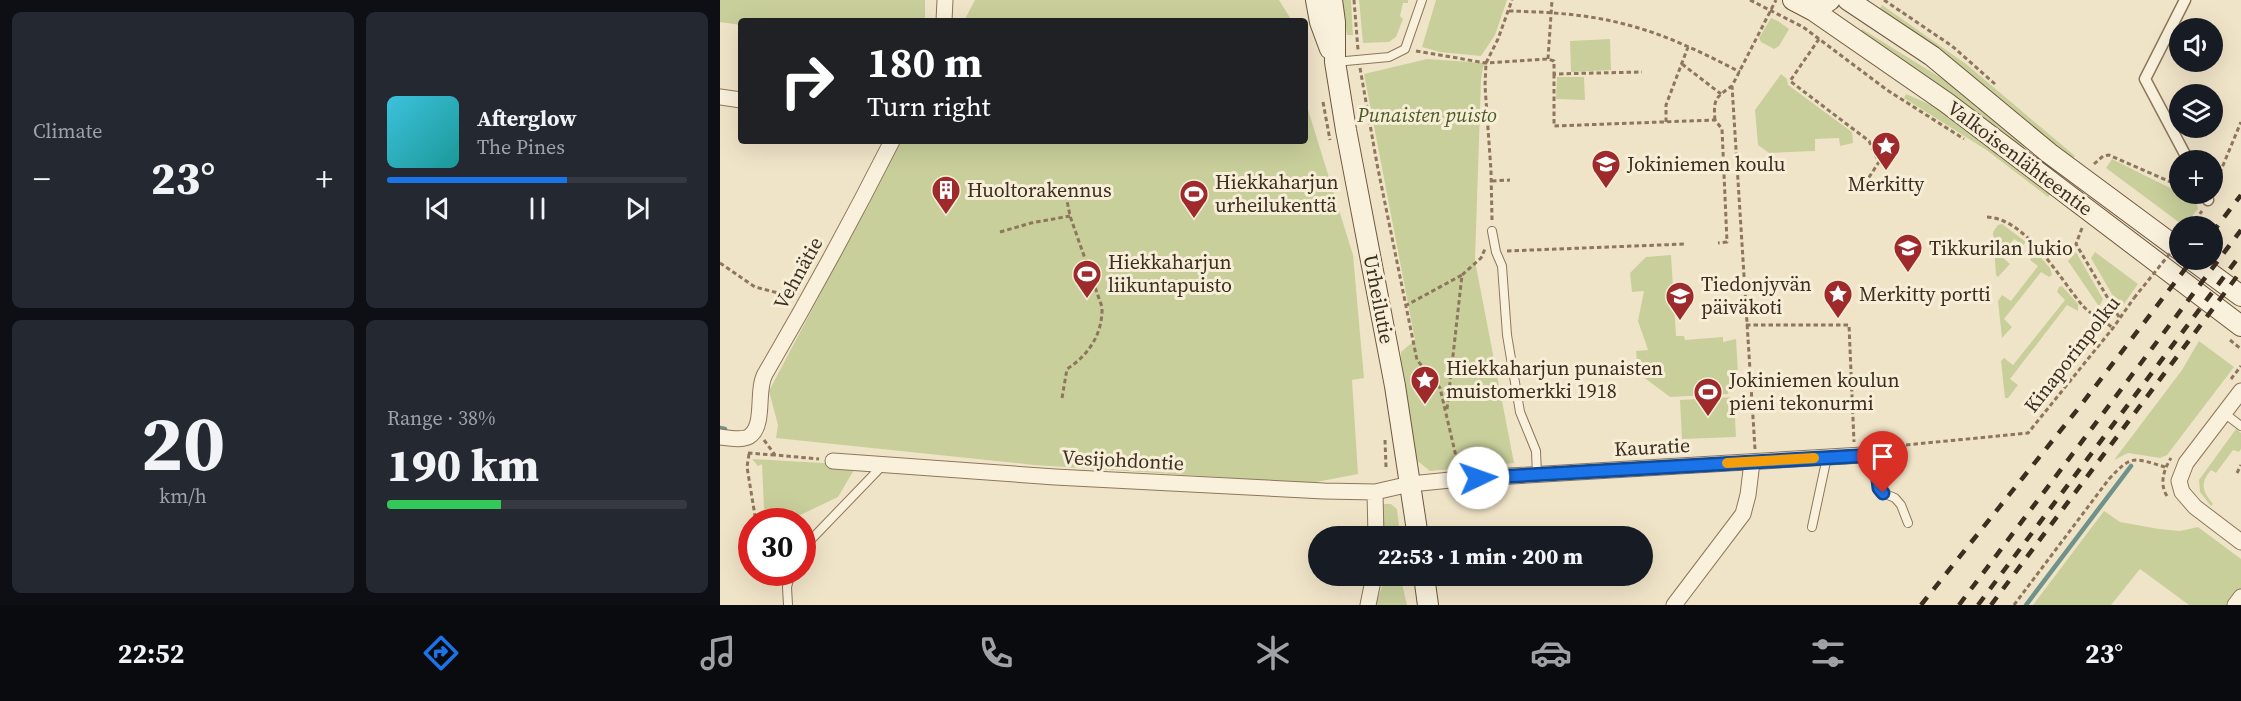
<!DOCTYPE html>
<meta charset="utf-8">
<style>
:root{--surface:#171b24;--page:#242831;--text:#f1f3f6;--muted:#9ea1a6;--line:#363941;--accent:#1a73e8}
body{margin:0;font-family:"Source Serif 4",serif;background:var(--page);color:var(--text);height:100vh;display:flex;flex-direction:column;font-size:22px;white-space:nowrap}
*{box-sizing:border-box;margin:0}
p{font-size:20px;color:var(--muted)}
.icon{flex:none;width:33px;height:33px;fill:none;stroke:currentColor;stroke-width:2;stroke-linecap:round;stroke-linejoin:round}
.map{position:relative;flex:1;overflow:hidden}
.drawer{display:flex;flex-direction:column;gap:12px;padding:12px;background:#0d0f14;width:720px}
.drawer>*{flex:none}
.top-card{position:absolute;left:18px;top:18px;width:570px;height:126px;border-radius:6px;box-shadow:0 6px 24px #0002;background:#202124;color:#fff;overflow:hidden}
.tools{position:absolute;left:1449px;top:18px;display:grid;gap:12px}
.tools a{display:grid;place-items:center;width:54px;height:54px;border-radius:50%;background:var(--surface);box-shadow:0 6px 24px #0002;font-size:30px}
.speed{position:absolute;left:18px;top:508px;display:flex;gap:12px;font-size:30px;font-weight:700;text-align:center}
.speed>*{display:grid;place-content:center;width:78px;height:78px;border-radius:50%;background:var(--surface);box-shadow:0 6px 24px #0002;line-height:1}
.speed .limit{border:9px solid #d22;background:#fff;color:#111}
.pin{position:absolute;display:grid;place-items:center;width:51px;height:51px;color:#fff;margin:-62px -26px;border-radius:50% 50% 50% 0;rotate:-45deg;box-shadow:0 0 6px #0007}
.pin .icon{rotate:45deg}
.me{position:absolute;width:66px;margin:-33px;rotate:87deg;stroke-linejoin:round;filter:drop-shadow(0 0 4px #0008)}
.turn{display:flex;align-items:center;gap:21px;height:126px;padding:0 30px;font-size:27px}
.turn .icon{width:78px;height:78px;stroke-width:2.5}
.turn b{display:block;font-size:42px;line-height:51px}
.big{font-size:45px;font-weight:800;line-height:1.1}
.drawer .card{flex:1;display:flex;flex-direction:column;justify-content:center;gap:9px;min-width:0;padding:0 21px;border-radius:9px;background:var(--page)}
.drawer .dial{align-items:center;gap:0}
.dial b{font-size:78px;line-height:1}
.song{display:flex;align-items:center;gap:18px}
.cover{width:72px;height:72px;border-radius:9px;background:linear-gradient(135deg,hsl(190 70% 55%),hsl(180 70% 35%))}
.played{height:6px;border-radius:3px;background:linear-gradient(90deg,var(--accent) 60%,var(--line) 60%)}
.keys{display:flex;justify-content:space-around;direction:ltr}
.heat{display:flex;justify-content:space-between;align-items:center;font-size:33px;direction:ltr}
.charge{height:9px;border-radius:4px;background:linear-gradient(90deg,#34c759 38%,var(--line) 0)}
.drawer .tiles{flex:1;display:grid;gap:12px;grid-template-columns:repeat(2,1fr)}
.trip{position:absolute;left:588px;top:526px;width:345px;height:60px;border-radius:30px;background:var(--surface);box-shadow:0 6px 24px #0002;font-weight:800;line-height:60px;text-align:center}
.menu{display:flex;height:96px;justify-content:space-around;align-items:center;background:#090b0e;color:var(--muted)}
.menu .icon{width:42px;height:42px}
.menu .on{color:var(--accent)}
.menu b{font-size:27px;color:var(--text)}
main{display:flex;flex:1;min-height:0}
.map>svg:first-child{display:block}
</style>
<main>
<section class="drawer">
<div class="tiles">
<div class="card"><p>Climate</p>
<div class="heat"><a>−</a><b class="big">23°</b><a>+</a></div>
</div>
<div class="card">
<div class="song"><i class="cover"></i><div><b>Afterglow</b><p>The Pines</p></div></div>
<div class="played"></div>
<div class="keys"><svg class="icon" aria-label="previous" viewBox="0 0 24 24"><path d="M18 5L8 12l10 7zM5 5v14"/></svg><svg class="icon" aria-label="pause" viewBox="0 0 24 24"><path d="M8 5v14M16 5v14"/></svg><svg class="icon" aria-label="next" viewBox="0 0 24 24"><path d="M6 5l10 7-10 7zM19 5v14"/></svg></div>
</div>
<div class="card dial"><b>20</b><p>km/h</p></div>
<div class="card"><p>Range · 38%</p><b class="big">190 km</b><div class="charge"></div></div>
</div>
</section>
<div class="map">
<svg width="1521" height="605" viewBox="0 0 1521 605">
<rect width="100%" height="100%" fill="#f0e4c8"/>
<path fill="#c9cf9b" d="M0 0H205V21H21V25L0 22Z
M255 0H559L572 21H244Z
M621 0H631L633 35H627Z
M639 0H688V3H683L680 16 683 19 676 37 669 42 643 43Z
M716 0H787L775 35 761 56 720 52 702 47Z
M1162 5 1246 64 1355 156 1352 159 1344 152 1214 46 1159 10Z
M1051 18 1058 21 1069 29 1059 46 1054 49 1041 42 1039 38Z
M1142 29 1234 86 1306 145 1303 149 1139 34Z
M890 39 891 70 851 72 850 41Z
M707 59 766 63 763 67 761 80 755 261 794 463 710 471 695 459 681 380V352L695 340 644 74Z
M1061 74 1067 79 1068 85 1132 132 1133 143 1120 146 1119 138 1095 139V151L1049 153 1038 145 1035 110Z
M837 77H864L865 100 836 99Z
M1186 94 1220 109 1331 193 1328 197 1265 149 1184 98Z
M585 100 633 255 644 378 632 380 638 474 591 483 314 465 56 438 58 425 49 391 181 141H585Z
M1392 159 1476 201 1478 209 1464 226 1386 168Z
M1282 224 1306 242 1303 245 1294 239 1281 256 1290 264 1278 277 1276 275 1273 232 1278 225Z
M1316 252 1330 268 1332 275 1329 277 1321 272 1284 319 1292 327 1282 338 1278 301 1282 295 1291 301 1318 266 1310 260Z
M1356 252 1383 299 1380 305H1378L1348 261Z
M1375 252 1418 284 1404 304 1400 305 1397 303 1371 258Z
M951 255 956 336H964L965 340 1003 337V342L1016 339 1018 373H1012L1008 394 950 397 918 373 916 351 928 350 918 321 924 291 912 292 910 273 926 257Z
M1342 286 1358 304V311L1347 305 1290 379 1298 385 1288 398H1285L1281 361 1284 358 1293 365 1345 300 1337 292 1339 287Z
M1479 341 1514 367 1447 455 1440 458 1408 453 1394 460 1462 370Z
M1014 397 1016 437 962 439 960 400Z
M1516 429 1521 433V449L1519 452 1513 450 1496 473 1491 470C1480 483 1482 491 1493 504L1491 506 1480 492 1479 480Z
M32 459 137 465 118 497 74 518 44 509 42 464 38 466Z
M663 504H671L677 509 679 526 677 537H664L661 511Z
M1384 511 1400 522 1439 529 1460 531 1478 527 1521 559V589L1509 605H1469L1420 569 1391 605H1313Z
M668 579 682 584 687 605H655L664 582Z"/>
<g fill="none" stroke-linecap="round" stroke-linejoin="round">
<path stroke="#6f938a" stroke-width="4.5" d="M0 428 5 429
M1306 605 1411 466"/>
<g stroke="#8d765c" stroke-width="10">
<path id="service" d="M615 62 669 57 685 49 702 0
M772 231 776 252 782 266 787 335 800 412 816 451 817 474
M1504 413 1521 426
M1155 455 1159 488 1163 493 1175 498 1181 505 1188 523
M1092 527 1107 457
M82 549 162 466
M68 605 67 587 71 573"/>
</g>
<g stroke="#8d765c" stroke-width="13">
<path id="pedestrian" d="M1465 0 1425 79 1468 160
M1485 194 1488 200"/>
</g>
<g stroke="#8d765c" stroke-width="17">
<path id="minor" d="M224 21 225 0
M0 97 21 100
M1521 391 1466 463 1459 481 1462 492 1475 507 1521 542
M0 437C8 438 25 441 31 435 45 423 36 390 45 374 90 297 132 220 172 141
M113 461 335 477 604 491 655 492 690 484 741 479 1176 453
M655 492 656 537
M648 605 654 576
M954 605 1023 514 1028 495 1032 462
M1515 605 1521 597"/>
</g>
<g stroke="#6f573f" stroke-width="22">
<path id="secondary" d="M596 0 600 22 610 49
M612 0 615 22V62L626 130 675 386 698 537
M1073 0 1094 11 1227 103 1521 326
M1128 0 1212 56 1329 153 1460 250
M1094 11 1110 0
M1472 260 1521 296
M704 576 708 605"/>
</g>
<path stroke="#8d765c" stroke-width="3" stroke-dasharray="4.5 3" stroke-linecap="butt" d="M634 0 638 50
M1030 0 1083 27 1167 90 1244 139
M1164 0 1232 46 1275 84
M789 11C827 12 867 14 904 24 945 34 983 53 1020 72
M1099 39 1070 81 1149 141 1159 162 1140 191
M696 51 766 63 828 59 834 61V74L922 72
M828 59 832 0
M962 64 1001 94
M640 68 657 164 697 360 720 388 738 465
M834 74V126L995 120 1002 129 1007 242 998 243
M603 102 610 140
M995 120C993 99 996 97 1012 86
M946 122V105L968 47
M1374 164 1383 156 1389 155 1460 186
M772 181 790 180
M1494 187 1521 122
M1267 217C1307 219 1339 278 1363 306 1371 315 1384 321 1393 328
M772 220 771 171 765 86 766 63 778 39 792 0
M1471 226 1482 211
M1362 228 1356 244 1399 317
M280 232 311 223 350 216
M787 251 965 244
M0 263 35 287 74 297
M685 306 742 275
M1026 325H1129L1134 442
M1510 340 1521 349
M1511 379 1521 366
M342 398 347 369C369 355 383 333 382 307L350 216 344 185
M727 409 742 275 761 258 765 249
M44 440 55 455 99 459
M665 440 666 467
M1186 445 1308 433 1393 328 1414 298
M1035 449 1012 86 1056 0
M28 453 54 455
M29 454 27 467 36 522
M1517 473 1521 465
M1447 496C1439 484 1444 469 1451 458
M685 576 687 586
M1294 605 1389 479C1412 454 1414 458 1445 467"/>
<use href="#service" stroke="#faf1dc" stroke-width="8"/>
<use href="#pedestrian" stroke="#faf1dc" stroke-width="10"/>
<use href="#minor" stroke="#faf1dc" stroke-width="15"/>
<use href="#secondary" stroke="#faf1dc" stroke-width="20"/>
<path stroke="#3d2e20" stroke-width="4.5" stroke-dasharray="10 10" stroke-linecap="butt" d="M1492 233 1521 195
M1201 605 1361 405 1472 260
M1239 605 1521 230
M1258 605 1521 254
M1271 605 1521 271"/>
<path stroke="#8d765c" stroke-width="3" stroke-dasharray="4.5 3" stroke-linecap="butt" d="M1414 298 1460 241"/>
</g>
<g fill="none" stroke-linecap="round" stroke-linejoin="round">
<g stroke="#114b97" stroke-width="15">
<path id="route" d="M758 478 1155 455 1159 488 1163 493"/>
</g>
<use href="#route" stroke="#1a73e8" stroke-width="10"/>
<path stroke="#f59e0b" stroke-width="10" d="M1007 463 1094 458"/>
</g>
<defs>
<g id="sight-pin" transform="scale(1.5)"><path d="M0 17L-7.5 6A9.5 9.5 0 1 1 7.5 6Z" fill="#9e2a2b" stroke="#f7eed8"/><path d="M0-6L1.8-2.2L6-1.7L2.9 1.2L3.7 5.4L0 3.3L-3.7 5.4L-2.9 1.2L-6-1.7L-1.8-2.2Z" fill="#fff"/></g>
<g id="school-pin" transform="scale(1.5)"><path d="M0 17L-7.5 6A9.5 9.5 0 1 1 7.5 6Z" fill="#9e2a2b" stroke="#f7eed8"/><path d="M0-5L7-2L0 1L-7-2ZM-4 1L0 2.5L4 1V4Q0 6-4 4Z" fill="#fff"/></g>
<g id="building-pin" transform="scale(1.5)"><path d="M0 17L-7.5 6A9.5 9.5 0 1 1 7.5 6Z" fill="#9e2a2b" stroke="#f7eed8"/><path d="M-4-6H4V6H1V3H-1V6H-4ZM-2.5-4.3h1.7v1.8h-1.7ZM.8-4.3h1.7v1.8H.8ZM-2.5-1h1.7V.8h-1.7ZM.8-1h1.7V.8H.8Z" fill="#fff"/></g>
<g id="stadium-pin" transform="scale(1.5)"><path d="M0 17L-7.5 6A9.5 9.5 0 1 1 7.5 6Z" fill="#9e2a2b" stroke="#f7eed8"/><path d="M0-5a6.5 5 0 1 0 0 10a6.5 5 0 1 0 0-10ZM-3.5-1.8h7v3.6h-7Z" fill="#fff"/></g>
</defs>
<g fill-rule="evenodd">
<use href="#sight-pin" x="1166" y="146"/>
<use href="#school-pin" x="886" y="164"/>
<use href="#building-pin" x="226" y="190"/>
<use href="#stadium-pin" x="474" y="194"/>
<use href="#school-pin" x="1188" y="248"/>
<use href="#stadium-pin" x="367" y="274"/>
<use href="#sight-pin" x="1118" y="294"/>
<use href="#school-pin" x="960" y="296"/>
<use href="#sight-pin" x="705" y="380"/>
<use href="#stadium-pin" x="988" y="392"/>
</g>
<g text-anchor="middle" stroke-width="6" stroke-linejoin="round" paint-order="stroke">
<g font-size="20" font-style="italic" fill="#4d5a26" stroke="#f7eed8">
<text x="707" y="122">Punaisten puisto</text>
</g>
<g font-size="20" fill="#3d2e20" stroke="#f7eed8">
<text transform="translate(1300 158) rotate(37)" y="7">Valkoisenlähteentie</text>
<text transform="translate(78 273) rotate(-61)" y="7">Vehnätie</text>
<text transform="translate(659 299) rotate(79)" y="7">Urheilutie</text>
<text transform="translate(1352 354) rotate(-52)" y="7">Kinaporinpolku</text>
<text transform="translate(932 447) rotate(-3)" y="7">Kauratie</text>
<text transform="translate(403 460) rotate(3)" y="7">Vesijohdontie</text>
</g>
<g font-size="20" fill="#3d2e20" stroke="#f7eed8" text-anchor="start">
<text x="907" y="171">Jokiniemen koulu</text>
<text x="495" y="189">Hiekkaharjun<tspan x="495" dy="23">urheilukenttä</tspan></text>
<text x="1166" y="191" text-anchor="middle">Merkitty</text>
<text x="247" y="197">Huoltorakennus</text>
<text x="1209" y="255">Tikkurilan lukio</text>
<text x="388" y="269">Hiekkaharjun<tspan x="388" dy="23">liikuntapuisto</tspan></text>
<text x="981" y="291">Tiedonjyvän<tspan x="981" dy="23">päiväkoti</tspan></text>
<text x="1139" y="301">Merkitty portti</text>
<text x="726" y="375">Hiekkaharjun punaisten<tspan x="726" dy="23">muistomerkki 1918</tspan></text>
<text x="1009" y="387">Jokiniemen koulun<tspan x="1009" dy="23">pieni tekonurmi</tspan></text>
</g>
</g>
</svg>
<div class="tools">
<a><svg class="icon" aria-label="sound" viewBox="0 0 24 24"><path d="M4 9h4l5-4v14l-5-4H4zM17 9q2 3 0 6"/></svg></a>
<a><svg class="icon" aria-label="layers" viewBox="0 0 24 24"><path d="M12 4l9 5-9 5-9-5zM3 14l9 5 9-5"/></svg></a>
<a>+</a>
<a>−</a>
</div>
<div class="speed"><div class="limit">30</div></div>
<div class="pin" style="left:1163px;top:493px;background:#d93025"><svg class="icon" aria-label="arrive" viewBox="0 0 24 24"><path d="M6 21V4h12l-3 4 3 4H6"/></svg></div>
<svg class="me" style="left:758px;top:478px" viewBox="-20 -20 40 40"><circle r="19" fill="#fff"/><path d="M0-13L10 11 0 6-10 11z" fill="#1a73e8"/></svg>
<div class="trip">22:53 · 1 min · 200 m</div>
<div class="top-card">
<div class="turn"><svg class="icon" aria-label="right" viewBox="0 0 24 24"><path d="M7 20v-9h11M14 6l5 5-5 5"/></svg><div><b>180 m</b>Turn right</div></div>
</div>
</div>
</main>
<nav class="menu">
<b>22:52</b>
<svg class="icon on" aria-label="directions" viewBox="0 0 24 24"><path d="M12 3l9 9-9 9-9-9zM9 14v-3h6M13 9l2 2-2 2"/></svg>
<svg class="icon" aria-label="music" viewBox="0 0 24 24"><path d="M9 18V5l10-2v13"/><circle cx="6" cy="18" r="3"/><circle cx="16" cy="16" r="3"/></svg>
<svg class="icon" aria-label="phone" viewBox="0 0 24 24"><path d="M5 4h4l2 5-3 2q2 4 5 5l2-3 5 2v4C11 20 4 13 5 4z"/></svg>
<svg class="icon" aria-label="climate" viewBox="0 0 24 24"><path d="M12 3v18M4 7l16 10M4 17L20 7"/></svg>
<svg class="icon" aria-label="car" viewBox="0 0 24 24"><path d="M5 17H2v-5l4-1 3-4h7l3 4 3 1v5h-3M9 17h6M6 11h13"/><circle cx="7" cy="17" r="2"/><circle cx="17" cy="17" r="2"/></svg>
<svg class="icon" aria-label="filters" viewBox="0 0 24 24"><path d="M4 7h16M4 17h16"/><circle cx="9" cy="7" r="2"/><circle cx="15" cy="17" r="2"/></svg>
<b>23°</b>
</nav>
